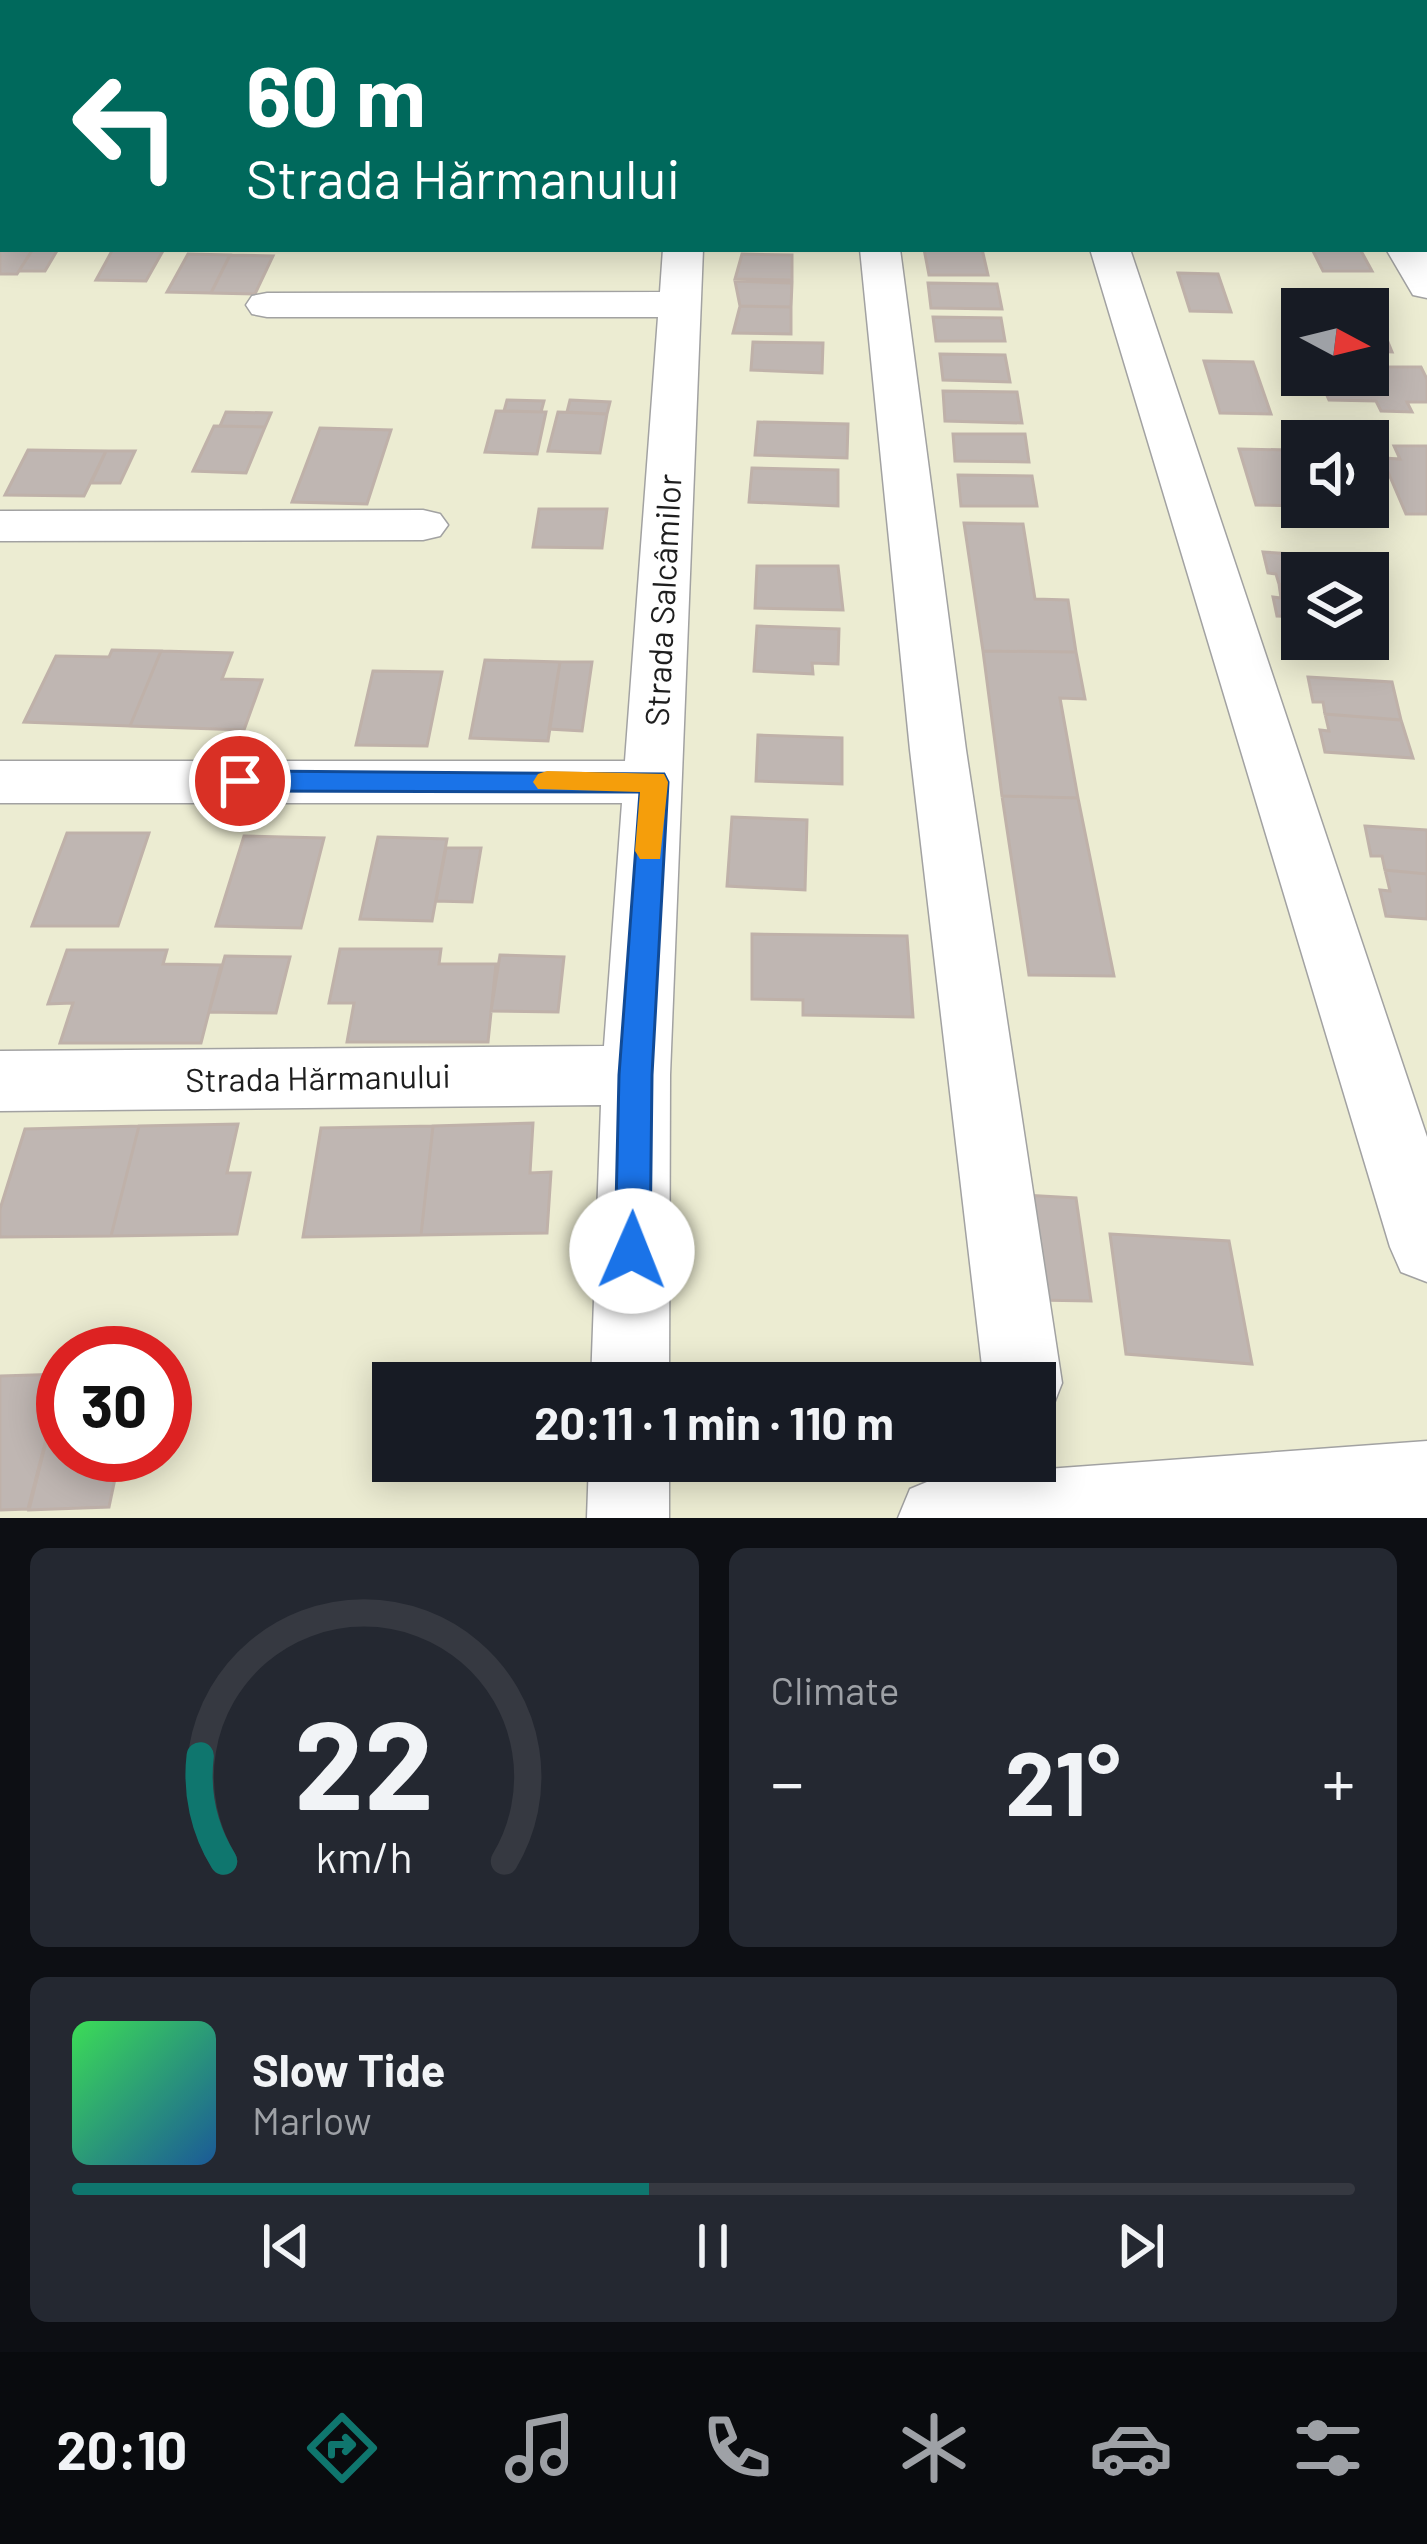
<!DOCTYPE html>
<meta charset="utf-8">
<style>
:root{--surface:#171b24;--page:#242831;--text:#f1f3f6;--muted:#9ea1a6;--line:#363941;--accent:#0f766e}
body{margin:0;font-family:Barlow,sans-serif;background:var(--page);color:var(--text);height:100vh;display:flex;flex-direction:column;font-size:45px;white-space:nowrap}
*{box-sizing:border-box;margin:0}
p{font-size:39px;color:var(--muted)}
.icon{flex:none;width:66px;height:66px;fill:none;stroke:currentColor;stroke-width:2;stroke-linecap:round;stroke-linejoin:round}
.map{position:relative;height:1518px;overflow:hidden}
.panel{display:flex;flex-direction:column;gap:30px;padding:30px;background:#0d0f14;flex:1}
.panel>*{flex:none}
.hud{position:absolute;left:0px;top:0px;width:1428px;height:252px;box-shadow:0 6px 30px #0003;background:#00695c;color:#fff;overflow:hidden}
.needle{width:78px;rotate:97deg}
.tools{position:absolute;left:1281px;top:288px;display:grid;gap:24px}
.tools a{display:grid;place-items:center;width:108px;height:108px;border-radius:0px;background:var(--surface);box-shadow:0 6px 30px #0003;font-size:60px}
.speed{position:absolute;left:36px;top:1326px;display:flex;gap:24px;font-size:60px;font-weight:700;text-align:center}
.speed>*{display:grid;place-content:center;width:156px;height:156px;border-radius:50%;background:var(--surface);box-shadow:0 6px 30px #0003;line-height:1}
.speed .limit{border:18px solid #d22;background:#fff;color:#111}
.pin{position:absolute;display:grid;place-items:center;width:102px;height:102px;color:#fff;margin:-51px;border:6px solid #fff;border-radius:50%;box-shadow:0 3px 12px #0007}
.me{position:absolute;width:132px;margin:-66px;rotate:1deg;stroke-linejoin:round;filter:drop-shadow(0 0 9px #0008)}
.turn{display:flex;align-items:center;gap:42px;height:252px;padding:0 48px;font-size:54px}
.turn .icon{width:156px;height:156px;stroke-width:2.5}
.turn b{display:block;font-size:84px;line-height:102px}
.big{font-size:90px;font-weight:700;line-height:1.1}
.panel .tile{flex:1;display:flex;flex-direction:column;justify-content:center;gap:18px;min-width:0;padding:0 42px;border-radius:18px;background:var(--page)}
.panel .dial{align-items:center;gap:0}
.dial svg{height:312px;overflow:visible;fill:none;stroke:var(--line);stroke-width:7;stroke-linecap:round;text-anchor:middle}
.dial text{fill:var(--text);stroke:none}
.song{display:flex;align-items:center;gap:36px}
.cover{width:144px;height:144px;border-radius:18px;background:linear-gradient(135deg,hsl(130 70% 55%),hsl(210 70% 35%))}
.played{height:12px;border-radius:6px;background:linear-gradient(90deg,var(--accent) 45%,var(--line) 45%)}
.keys{display:flex;justify-content:space-around;direction:ltr}
.heat{display:flex;justify-content:space-between;align-items:center;font-size:66px;direction:ltr}
.panel .tiles{flex:1;display:grid;gap:30px;grid-template-columns:1fr 1fr}
.tile:last-child{grid-column:span 2}
.trip{position:absolute;left:372px;top:1362px;width:684px;height:120px;border-radius:0px;background:var(--surface);box-shadow:0 6px 30px #0003;font-weight:700;line-height:120px;text-align:center}
.menu{display:flex;height:192px;justify-content:space-around;align-items:center;background:#090b0e;color:var(--muted)}
.menu .icon{width:84px;height:84px}
.menu .current{color:var(--accent)}
.menu b{font-size:54px;color:var(--text)}
.map>svg:first-child{display:block}
</style>
<div class="map">
<svg width="1427" height="1518" viewBox="0 0 1427 1518">
<rect width="100%" height="100%" fill="#eeebe5"/>
<path fill="#ececd2" fill-rule="evenodd" d="M0 0H1427V1518H0ZM3 3H1425V249H3ZM1302 309H1368V375H1302ZM1302 441H1368V507H1302ZM1302 573H1368V639H1302ZM63 1353H165V1455H63ZM393 1383H1035V1461H393Z"/>
<path fill="#bfb6b2" stroke="#bfb1a9" stroke-width="3" d="M0 240 3 249H33L17 274H0Z
M33 249H58L45 271H19Z
M113 249H164L146 281 96 280Z
M924 249H982L988 275H929Z
M1312 249H1360L1372 271H1323Z
M188 254 230 255 211 293 167 292Z
M742 254 792 255V280L735 279Z
M230 255 273 256 255 294 211 293Z
M1178 273 1218 274 1231 312 1190 311Z
M735 281 792 283 791 307 740 306Z
M928 283 997 284 1002 309 931 308Z
M740 306 791 307V334L733 333Z
M1368 310H1375L1392 352 1368 351Z
M933 317 1001 318 1005 341H936Z
M753 342 823 343 822 373 751 370Z
M940 354 1005 355 1010 382 943 380Z
M1204 361 1253 362 1271 414 1220 413Z
M1368 367H1421L1427 379V402H1407L1412 412 1381 411 1376 401 1329 400 1318 375H1368Z
M943 391 1017 392 1022 423 945 421Z
M507 400 544 401 541 412 504 411Z
M570 400 610 402 607 414 567 412Z
M496 411 546 412 537 454 485 452Z
M226 412 271 413 265 427 220 426Z
M558 412 607 414 600 453 548 451Z
M758 422 848 424 847 458 755 455Z
M214 426 265 427 246 473 193 471Z
M320 428 391 430 367 504 292 502Z
M953 434H1025L1029 462 955 461Z
M1394 446H1427V514H1406L1382 458 1400 459Z
M1239 449 1289 450 1302 489V506L1256 505Z
M28 450 106 451 84 496 5 495Z
M106 451H135L120 483H91Z
M752 468 838 470V506L749 502Z
M958 475 1032 476 1037 506H961Z
M539 509H607L602 548 533 547Z
M964 523 1023 524 1035 599 1068 600 1076 652 983 651Z
M1263 552 1340 557 1345 573H1302V585L1279 584 1276 574 1268 573Z
M757 566H838L843 610 755 608Z
M1279 584 1302 585V617L1277 616 1273 597 1281 598Z
M757 626 839 629 838 664 812 663 813 674 754 671Z
M112 650 161 651 130 726 24 722 56 656 109 657Z
M161 651 232 653 222 679 262 680 244 730 130 726Z
M983 651 1076 652 1085 699 1060 698 1078 798 1002 796Z
M485 660 560 662 548 741 470 738Z
M560 662H592L582 731 549 729Z
M373 671 442 672 427 746 356 745Z
M1308 677 1392 682 1401 720 1325 714 1323 702H1313Z
M1325 714 1401 720 1413 758 1325 752 1320 730 1329 731Z
M758 735 842 738V784L756 781Z
M1002 796 1078 798 1114 976 1029 975Z
M732 817 807 820 805 890 727 886Z
M1365 826 1427 830V874L1385 870 1382 856H1371Z
M67 833H149L118 926H32Z
M244 836 324 838 301 928 216 926Z
M378 837 447 839 432 921 360 919Z
M446 848H481L472 902 436 901Z
M1385 870 1427 874V919L1386 916 1380 890 1390 891Z
M752 934 907 936 913 1017 803 1015V1000L752 999Z
M340 949H441L439 964H496L488 1042H347L354 1003H329Z
M67 950H167L163 964 221 965 201 1043H60L73 1003 48 1004Z
M500 955 564 957 558 1012 491 1011Z
M225 956 290 957 276 1013 209 1012Z
M533 1123 530 1173 551 1172 547 1233 421 1235 433 1126Z
M238 1124 227 1173H250L237 1234 111 1236 139 1126Z
M139 1126 111 1236 0 1237V1209L25 1129Z
M433 1126 421 1235 303 1237 321 1128Z
M1023 1195 1076 1198 1091 1301 1035 1300Z
M1110 1234 1229 1241 1252 1364 1126 1354Z
M63 1374 28 1509 0 1510V1376Z
M63 1374V1455H120L109 1507 29 1510Z"/>
<g fill="none" stroke-linecap="round" stroke-linejoin="round">
<g stroke="#a2a2a2" stroke-width="3">
<path id="minor" d="M677 0H709V3H677Z
M836 0H868V3H836Z
M1247 0H1279L1281 3H1249Z
M3 65V88L0 89V66Z
M0 205H3V229H0Z
M1425 248 1427 251V298L1413 295 1386 249Z
M663 249H703L670 1075 669 1383H591L601 1105 0 1111V1051L604 1046 622 803H0V761H625L658 317H267L252 314 246 305 252 296 267 293 660 292Z
M860 249H900L966 750 1062 1383 1051 1411 1035 1417V1383H984L910 750Z
M1090 249H1130L1427 1137V1282L1401 1272 1390 1247Z
M423 510 440 514 448 525 440 536 423 540 0 541V511Z
M1427 1441V1518H898L910 1489 939 1477Z
M589 1461H669V1518H587Z"/>
</g>
<use href="#minor" fill="#fff" fill-rule="evenodd"/>
</g>
<path fill="#1a73e8" stroke="#114b97" stroke-width="3" d="M240 771 664 774 668 782 652 1075 650 1251 645 1263 632 1268 620 1263 615 1251 619 1075 640 792 240 791 226 781Z"/>
<path fill="#f59e0b" d="M547 771 664 774 668 782 660 859H640L635 851 640 792 538 789 533 782 538 774Z"/>
<g text-anchor="middle" stroke-width="10" stroke-linejoin="round" paint-order="stroke">
<g font-size="33" fill="#1e1e1e" stroke="#fff">
<text transform="translate(663 600) rotate(-87)" y="12">Strada Salcâmilor</text>
<text transform="translate(318 1078) rotate(-1)" y="12">Strada Hărmanului</text>
</g>
</g>
</svg>
<div class="tools">
<a><svg class="needle" viewBox="-14 -14 28 28"><path d="M0-13l5 13h-10z" fill="#e53935"/><path d="M0 13l5-13h-10z" fill="#9ea1a6"/></svg></a>
<a><svg class="icon" aria-label="sound" viewBox="0 0 24 24"><path d="M4 9h4l5-4v14l-5-4H4zM17 9q2 3 0 6"/></svg></a>
<a><svg class="icon" aria-label="layers" viewBox="0 0 24 24"><path d="M12 4l9 5-9 5-9-5zM3 14l9 5 9-5"/></svg></a>
</div>
<div class="speed"><div class="limit">30</div></div>
<div class="pin" style="left:240px;top:781px;background:#d93025"><svg class="icon" aria-label="arrive" viewBox="0 0 24 24"><path d="M6 21V4h12l-3 4 3 4H6"/></svg></div>
<svg class="me" style="left:632px;top:1251px" viewBox="-20 -20 40 40"><circle r="19" fill="#fff"/><path d="M0-13L10 11 0 6-10 11z" fill="#1a73e8"/></svg>
<div class="trip">20:11 · 1 min · 110 m</div>
<div class="hud">
<div class="turn"><svg class="icon" aria-label="left" viewBox="0 0 24 24"><path d="M17 20v-9H6M10 6l-5 5 5 5"/></svg><div><b>60 m</b>Strada Hărmanului</div></div>
</div>
</div>
<section class="panel">
<div class="tiles">
<div class="tile dial"><svg viewBox="0 0 100 80">
<path d="M14 69A42 42 0 1 1 86 69"/>
<path d="M14 69A42 42 0 0 1 8 42" stroke="#0f766e"/>
<text x="50" y="56" font-size="32" font-weight="700">22</text>
<text x="50" y="72" font-size="11">km/h</text>
</svg></div>
<div class="tile"><p>Climate</p>
<div class="heat"><a>−</a><b class="big">21°</b><a>+</a></div>
</div>
<div class="tile">
<div class="song"><i class="cover"></i><div><b>Slow Tide</b><p>Marlow</p></div></div>
<div class="played"></div>
<div class="keys"><svg class="icon" aria-label="previous" viewBox="0 0 24 24"><path d="M18 5L8 12l10 7zM5 5v14"/></svg><svg class="icon" aria-label="pause" viewBox="0 0 24 24"><path d="M8 5v14M16 5v14"/></svg><svg class="icon" aria-label="next" viewBox="0 0 24 24"><path d="M6 5l10 7-10 7zM19 5v14"/></svg></div>
</div>
</div>
</section>
<nav class="menu">
<b>20:10</b>
<svg class="icon current" aria-label="directions" viewBox="0 0 24 24"><path d="M12 3l9 9-9 9-9-9zM9 14v-3h6M13 9l2 2-2 2"/></svg>
<svg class="icon" aria-label="music" viewBox="0 0 24 24"><path d="M9 18V5l10-2v13"/><circle cx="6" cy="18" r="3"/><circle cx="16" cy="16" r="3"/></svg>
<svg class="icon" aria-label="phone" viewBox="0 0 24 24"><path d="M5 4h4l2 5-3 2q2 4 5 5l2-3 5 2v4C11 20 4 13 5 4z"/></svg>
<svg class="icon" aria-label="climate" viewBox="0 0 24 24"><path d="M12 3v18M4 7l16 10M4 17L20 7"/></svg>
<svg class="icon" aria-label="car" viewBox="0 0 24 24"><path d="M5 17H2v-5l4-1 3-4h7l3 4 3 1v5h-3M9 17h6M6 11h13"/><circle cx="7" cy="17" r="2"/><circle cx="17" cy="17" r="2"/></svg>
<svg class="icon" aria-label="filters" viewBox="0 0 24 24"><path d="M4 7h16M4 17h16"/><circle cx="9" cy="7" r="2"/><circle cx="15" cy="17" r="2"/></svg>
</nav>
